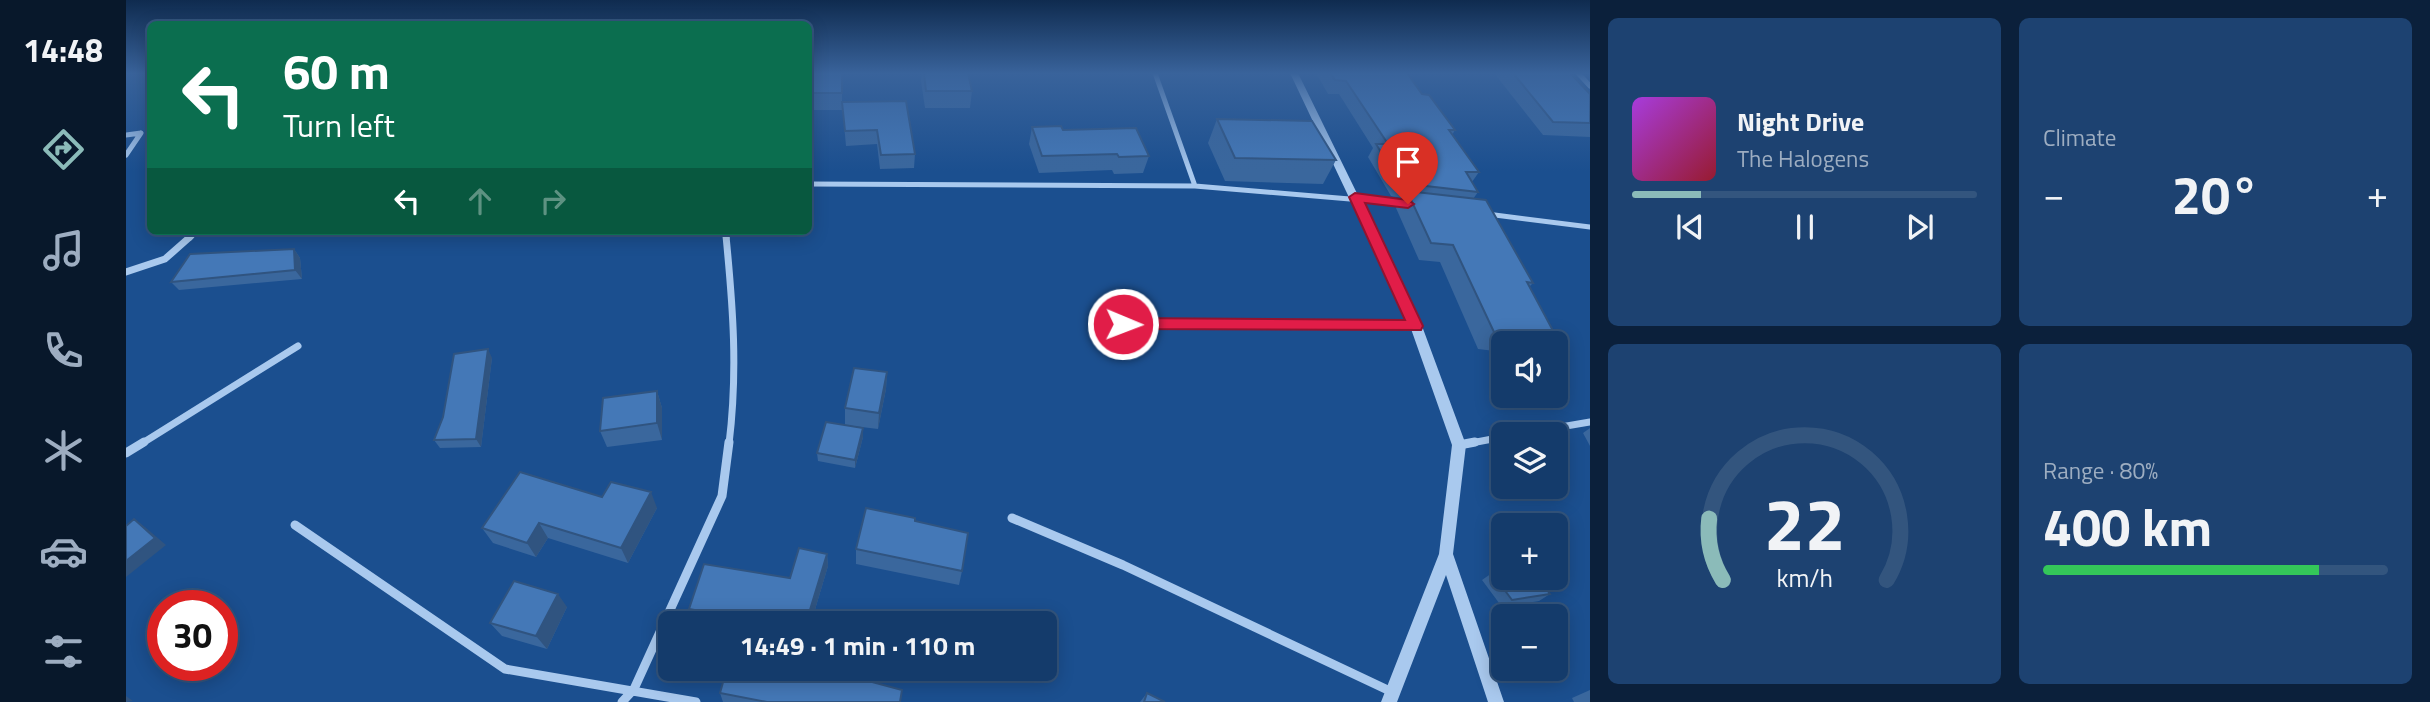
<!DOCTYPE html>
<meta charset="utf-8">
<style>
:root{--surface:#143b6b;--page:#1d4271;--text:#f1f3f6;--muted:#9dadc1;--line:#33557e;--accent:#8bbbb9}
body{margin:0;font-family:"Titillium Web",sans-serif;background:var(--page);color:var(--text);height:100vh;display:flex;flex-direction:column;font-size:26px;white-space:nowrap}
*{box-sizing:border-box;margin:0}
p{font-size:23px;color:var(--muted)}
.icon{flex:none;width:38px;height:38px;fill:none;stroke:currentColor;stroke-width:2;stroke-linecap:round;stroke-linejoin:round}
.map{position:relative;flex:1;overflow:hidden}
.sheet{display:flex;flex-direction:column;gap:18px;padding:18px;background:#0b203b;width:840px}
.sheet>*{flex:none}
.banner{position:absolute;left:21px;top:21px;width:665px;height:214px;border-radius:10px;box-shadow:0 4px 18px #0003,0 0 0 2px var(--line);background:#0b6e4f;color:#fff;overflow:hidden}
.fabs{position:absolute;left:1365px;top:331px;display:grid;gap:14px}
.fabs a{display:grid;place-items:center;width:77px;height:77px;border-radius:10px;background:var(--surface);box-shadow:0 4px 18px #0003,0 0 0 2px var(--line);font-size:35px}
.speed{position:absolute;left:21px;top:590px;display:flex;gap:14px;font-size:35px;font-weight:700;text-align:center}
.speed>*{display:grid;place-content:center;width:91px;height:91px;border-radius:50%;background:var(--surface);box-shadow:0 4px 18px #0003,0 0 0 2px var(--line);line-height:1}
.speed .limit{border:10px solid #d22;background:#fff;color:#111}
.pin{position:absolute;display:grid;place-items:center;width:60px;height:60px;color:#fff;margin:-72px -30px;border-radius:50% 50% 50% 0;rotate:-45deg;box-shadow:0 0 7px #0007}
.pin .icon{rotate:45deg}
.me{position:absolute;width:77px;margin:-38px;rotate:91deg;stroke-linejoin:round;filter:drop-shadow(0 0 5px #0008)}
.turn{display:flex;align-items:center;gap:24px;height:147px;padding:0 21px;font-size:32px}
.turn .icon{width:91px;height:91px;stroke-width:2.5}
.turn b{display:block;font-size:49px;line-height:60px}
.lanes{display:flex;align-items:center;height:66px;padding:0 21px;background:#0003;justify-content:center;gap:35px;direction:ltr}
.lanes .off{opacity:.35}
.big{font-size:52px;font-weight:700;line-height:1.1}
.sheet .widget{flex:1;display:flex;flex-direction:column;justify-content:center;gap:10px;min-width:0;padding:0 24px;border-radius:10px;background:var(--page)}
.sheet .dial{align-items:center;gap:0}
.dial svg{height:182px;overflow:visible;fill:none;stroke:var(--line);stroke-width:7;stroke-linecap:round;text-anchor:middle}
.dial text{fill:var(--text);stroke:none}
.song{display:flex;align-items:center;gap:21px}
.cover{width:84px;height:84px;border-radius:10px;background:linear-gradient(135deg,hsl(280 70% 55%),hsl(350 70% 35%))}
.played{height:7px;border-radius:4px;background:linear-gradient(90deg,var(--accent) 20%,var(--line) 20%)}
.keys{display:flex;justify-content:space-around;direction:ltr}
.heat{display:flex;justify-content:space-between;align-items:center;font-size:38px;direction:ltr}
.charge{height:10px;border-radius:5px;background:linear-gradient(90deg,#34c759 80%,var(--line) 0)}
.sheet .tiles{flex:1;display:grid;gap:18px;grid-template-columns:repeat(2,1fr)}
.trip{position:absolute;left:532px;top:611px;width:399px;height:70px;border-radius:10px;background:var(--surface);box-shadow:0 4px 18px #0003,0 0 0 2px var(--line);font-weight:700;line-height:70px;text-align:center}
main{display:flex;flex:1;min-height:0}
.tab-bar{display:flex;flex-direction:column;width:126px;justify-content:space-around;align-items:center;background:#08182b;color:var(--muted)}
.tab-bar .icon{width:49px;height:49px}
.tab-bar .on{color:var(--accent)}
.tab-bar b{font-size:32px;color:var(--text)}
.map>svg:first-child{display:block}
</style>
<main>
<nav class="tab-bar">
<b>14:48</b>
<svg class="icon on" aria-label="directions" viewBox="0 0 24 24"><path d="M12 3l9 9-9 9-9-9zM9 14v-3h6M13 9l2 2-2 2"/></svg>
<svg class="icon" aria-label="music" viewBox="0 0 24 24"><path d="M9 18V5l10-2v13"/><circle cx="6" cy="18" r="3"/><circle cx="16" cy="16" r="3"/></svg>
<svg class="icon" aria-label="phone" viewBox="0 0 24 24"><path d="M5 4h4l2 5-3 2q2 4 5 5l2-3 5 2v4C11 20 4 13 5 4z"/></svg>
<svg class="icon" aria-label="climate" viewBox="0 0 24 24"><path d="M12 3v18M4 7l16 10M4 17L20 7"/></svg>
<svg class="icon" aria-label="car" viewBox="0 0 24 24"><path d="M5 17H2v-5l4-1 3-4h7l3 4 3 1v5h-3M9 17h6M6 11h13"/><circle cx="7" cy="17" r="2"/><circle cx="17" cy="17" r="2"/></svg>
<svg class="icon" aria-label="filters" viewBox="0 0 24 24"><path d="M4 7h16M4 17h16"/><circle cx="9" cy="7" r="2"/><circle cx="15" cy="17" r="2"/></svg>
</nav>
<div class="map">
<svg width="1464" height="702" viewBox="0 0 1464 702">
<rect width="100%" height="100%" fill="#1b4f8f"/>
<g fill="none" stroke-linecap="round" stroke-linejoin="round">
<path stroke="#a9c9ee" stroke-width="5" d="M1029 73 1069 186
M1452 73 1464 86
M0 135 15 133
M0 155 15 133
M682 184 1069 186 1283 204
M1361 214 1464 227
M600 231 601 238
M64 238 69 231"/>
<path stroke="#a9c9ee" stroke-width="7" d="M600 236C607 308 612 371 603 444
M0 272 39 259 65 236
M997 324 1290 326
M1394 434 1464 422
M15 444 172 346
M1340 444 1377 437"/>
<path stroke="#a9c9ee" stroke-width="9" d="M1333 445 1349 442
M0 453 18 442
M886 518 997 565 1266 692
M169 525 379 669 570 702
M496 702 508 689 596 496 603 442"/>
<path fill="#a9c9ee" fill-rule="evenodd" d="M1164 73H1172L1296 326 1340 445 1327 554 1378 702H1362L1320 575 1271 702H1255L1313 554 1326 445 1284 326Z"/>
</g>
<path fill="#3a679d" d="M716 73V110H684L683 93Z
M796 73H842L846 91 844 108H799L795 81Z
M1190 73H1281L1296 94 1329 130 1326 135 1353 172 1346 182 1352 192 1347 199 1407 283 1403 287 1432 340 1428 343H1377V352L1352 349 1314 262 1293 260 1270 208 1276 198 1265 196 1242 157 1247 148 1213 94H1202Z
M1368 73H1444L1464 94V137L1417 135Z
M716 102 789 154 788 168 754 169 751 144 720 146Z
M1091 119 1210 160 1197 184 1099 181 1082 143Z
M906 127 937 130 1023 156 1017 173 988 174 986 170 913 173 903 144Z
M168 249 174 258 176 279 53 290 45 282Z
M366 358 355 447 314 448 308 440Z
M761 372 760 389 752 429 719 425V408Z
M531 391 536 408V440L481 447 474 431Z
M1464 428V446L1457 433Z
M737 437 729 468 692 461 691 453Z
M531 508 502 563 422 538 410 557 367 543 356 528Z
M789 521 836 571 833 585 730 564V549Z
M701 554 702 566 685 623H582L568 620 563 609 664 578Z
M1366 573 1424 594 1413 601 1376 607 1356 580Z
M441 607 421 649 376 636 364 623Z
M1464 690V702H1448L1446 698Z
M594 693 774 702H597Z
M1021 693 1039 702H1014Z"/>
<path fill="#305480" d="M168 249 174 258 176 279 169 270Z
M362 349 366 358 355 447 350 439Z
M761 372 760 389 752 429 753 413Z
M531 391 536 408V440L531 423Z
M737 428V437L729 468V460Z
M525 492 531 508 502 563 495 548Z
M8 519 19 527 40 545 0 577V561Z
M413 523 422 538 410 557 401 543Z
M701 554 702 566 685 623H680Z
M432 594 441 607 421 649 410 636Z
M0 696 7 701 0 702Z"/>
<path fill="#4478b7" stroke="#305480" stroke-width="2" d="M684 73H716V93H683Z
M798 73H842L846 91H800Z
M1204 73H1281L1296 94 1303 95 1329 130H1323L1353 172H1340L1352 192 1274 183 1250 144H1262L1220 81 1209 80Z
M1387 73H1444L1464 94V123L1427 122Z
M780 101 789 154 755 155 751 130 719 131 716 102Z
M1091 119 1186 121 1210 160 1109 158Z
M935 126 937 130 1010 128 1023 156 993 157 991 154 916 156 906 127Z
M1281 191 1360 200 1407 283 1401 282 1432 340 1368 332 1327 245 1305 243Z
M168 249 169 270 45 282 64 254Z
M362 349 350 439 308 440 317 417 328 354Z
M728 368 761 372 753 413 719 408Z
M531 391V423L474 431 477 398Z
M700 422 737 428 729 460 691 453Z
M394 472 476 497 485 482 525 492 495 548 413 523 401 543 356 528Z
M740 508 789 518V521L842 533 836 571 730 549Z
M8 519 29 538 0 561V526Z
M673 548 701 554 680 623H614L615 618 563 609 578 564 664 578Z
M1377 571V578H1412L1424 594 1386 600 1366 573Z
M388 581 432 594 410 636 364 623Z
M601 668H694L776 690 774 702H641L594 693Z
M1021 693 1039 702H1018Z"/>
<linearGradient id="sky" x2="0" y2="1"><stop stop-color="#0f2b4f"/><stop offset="0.43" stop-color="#39639b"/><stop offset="1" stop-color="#39639b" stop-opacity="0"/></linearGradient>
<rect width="1464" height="171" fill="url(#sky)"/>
<path fill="#e11d48" stroke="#92132f" stroke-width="2" d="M1229 193 1282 200 1288 204 1282 208 1239 203 1297 326 1295 330 997 329 990 324 997 318 1279 320 1223 197Z"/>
</svg>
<div class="fabs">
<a><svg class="icon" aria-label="sound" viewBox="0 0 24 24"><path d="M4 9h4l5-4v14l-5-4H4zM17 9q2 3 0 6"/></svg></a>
<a><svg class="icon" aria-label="layers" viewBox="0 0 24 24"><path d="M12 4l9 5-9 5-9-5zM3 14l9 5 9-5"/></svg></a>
<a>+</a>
<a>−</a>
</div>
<div class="speed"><div class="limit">30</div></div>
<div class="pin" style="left:1282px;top:204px;background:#d93025"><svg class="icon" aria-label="arrive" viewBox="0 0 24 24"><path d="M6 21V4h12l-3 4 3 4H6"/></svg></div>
<svg class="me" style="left:997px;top:324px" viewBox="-20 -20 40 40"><circle r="17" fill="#e11d48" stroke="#fff" stroke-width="3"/><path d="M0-11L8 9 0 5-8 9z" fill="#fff"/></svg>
<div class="trip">14:49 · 1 min · 110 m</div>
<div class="banner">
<div class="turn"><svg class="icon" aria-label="left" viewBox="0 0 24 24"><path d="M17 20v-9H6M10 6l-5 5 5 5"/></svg><div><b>60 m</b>Turn left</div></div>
<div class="lanes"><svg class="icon" aria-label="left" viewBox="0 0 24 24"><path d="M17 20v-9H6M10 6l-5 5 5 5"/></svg><svg class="icon off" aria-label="ahead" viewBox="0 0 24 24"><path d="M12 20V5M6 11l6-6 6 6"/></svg><svg class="icon off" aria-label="right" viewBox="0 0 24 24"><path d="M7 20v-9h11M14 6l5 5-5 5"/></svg></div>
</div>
</div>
<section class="sheet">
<div class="tiles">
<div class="widget">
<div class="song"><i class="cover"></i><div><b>Night Drive</b><p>The Halogens</p></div></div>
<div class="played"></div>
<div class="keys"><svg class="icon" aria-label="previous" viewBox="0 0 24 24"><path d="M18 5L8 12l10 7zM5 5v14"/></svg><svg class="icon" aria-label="pause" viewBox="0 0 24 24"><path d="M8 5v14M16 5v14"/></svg><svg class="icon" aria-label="next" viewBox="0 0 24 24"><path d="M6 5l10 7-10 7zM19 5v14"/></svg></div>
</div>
<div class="widget"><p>Climate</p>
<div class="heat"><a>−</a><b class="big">20°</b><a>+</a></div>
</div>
<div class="widget dial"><svg viewBox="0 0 100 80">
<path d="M14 69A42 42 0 1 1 86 69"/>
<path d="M14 69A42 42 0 0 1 8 42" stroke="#8bbbb9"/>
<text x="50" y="56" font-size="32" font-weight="700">22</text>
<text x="50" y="72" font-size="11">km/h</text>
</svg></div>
<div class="widget"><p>Range · 80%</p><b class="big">400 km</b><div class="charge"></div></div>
</div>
</section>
</main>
